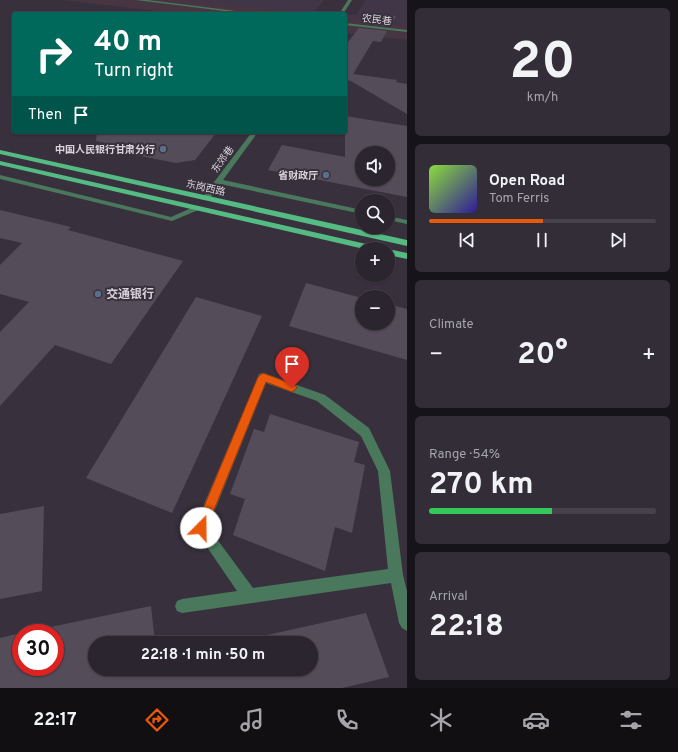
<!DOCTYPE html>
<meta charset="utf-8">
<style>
:root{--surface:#2a252e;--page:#322d36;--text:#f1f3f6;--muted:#a5a5aa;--line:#46424a;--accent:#ea580c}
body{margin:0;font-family:Overpass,"Noto Sans SC",sans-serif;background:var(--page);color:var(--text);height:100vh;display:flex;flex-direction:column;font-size:15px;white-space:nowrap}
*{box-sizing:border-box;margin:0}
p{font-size:13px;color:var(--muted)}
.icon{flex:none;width:22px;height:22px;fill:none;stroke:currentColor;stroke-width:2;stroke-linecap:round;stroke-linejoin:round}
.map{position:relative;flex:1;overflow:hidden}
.details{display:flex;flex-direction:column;gap:8px;padding:8px;background:#171419;width:271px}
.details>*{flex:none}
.top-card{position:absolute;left:12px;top:12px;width:335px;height:122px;border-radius:4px;box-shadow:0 1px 3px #0004,0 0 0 1px var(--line);background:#00695c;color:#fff;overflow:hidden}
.buttons{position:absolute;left:355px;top:146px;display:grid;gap:8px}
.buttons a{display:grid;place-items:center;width:40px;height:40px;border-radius:50%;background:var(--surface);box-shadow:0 1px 3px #0004,0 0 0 1px var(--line);font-size:20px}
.speed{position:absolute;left:12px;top:624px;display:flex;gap:8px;font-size:20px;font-weight:700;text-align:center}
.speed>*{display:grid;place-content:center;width:52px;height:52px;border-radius:50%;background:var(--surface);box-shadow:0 1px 3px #0004,0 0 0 1px var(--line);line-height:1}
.speed .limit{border:6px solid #d22;background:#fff;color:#111}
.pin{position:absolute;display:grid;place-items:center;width:34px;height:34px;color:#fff;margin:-41px -17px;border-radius:50% 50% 50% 0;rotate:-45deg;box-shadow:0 0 4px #0007}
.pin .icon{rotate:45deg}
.me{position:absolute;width:44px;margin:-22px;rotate:22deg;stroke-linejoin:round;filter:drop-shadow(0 0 3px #0008)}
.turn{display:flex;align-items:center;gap:14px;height:84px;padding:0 16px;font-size:18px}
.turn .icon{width:52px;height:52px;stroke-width:2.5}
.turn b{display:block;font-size:28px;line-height:34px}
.then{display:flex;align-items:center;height:38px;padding:0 16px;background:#0003;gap:8px;font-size:15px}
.big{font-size:30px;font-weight:700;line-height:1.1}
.details .card{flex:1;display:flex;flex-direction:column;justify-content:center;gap:6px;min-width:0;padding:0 14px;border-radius:6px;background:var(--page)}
.details .dial{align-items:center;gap:0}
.dial b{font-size:52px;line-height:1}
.song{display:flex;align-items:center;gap:12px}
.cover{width:48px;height:48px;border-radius:6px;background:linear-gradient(135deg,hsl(90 70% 55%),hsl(250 70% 35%))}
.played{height:4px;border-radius:2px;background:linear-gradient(90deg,var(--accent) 50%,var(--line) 50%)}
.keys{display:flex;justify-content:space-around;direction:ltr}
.heat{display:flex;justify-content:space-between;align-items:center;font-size:22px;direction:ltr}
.charge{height:6px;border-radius:3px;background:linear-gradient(90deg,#34c759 54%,var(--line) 0)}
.trip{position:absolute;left:88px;top:636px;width:230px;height:40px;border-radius:20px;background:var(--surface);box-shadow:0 1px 3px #0004,0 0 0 1px var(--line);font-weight:700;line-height:40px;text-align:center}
.tabs{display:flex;height:64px;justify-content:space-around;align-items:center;background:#110f12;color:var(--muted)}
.tabs .icon{width:28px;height:28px}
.tabs .selected{color:var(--accent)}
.tabs b{font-size:18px;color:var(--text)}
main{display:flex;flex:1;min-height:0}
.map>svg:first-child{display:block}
</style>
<main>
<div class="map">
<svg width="407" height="688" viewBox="0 0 407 688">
<rect width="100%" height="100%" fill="#38313d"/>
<path fill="#473641" d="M63 0H211L343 14H182Z
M345 14 407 21V40L345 33Z"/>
<path fill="#413548" d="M183 0H324L312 14Z
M366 0H407V26L353 19Z"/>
<path fill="#554c5a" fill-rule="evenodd" d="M369 13 396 16 390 27 362 23Z
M359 28 387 31 381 42 373 41 353 74 397 80 396 82 407 84V114L349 80 345 87V46Z
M345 116 407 126V197L268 170 282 145 345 157ZM362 153H388V179H362Z
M97 132H217L195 160 176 163 120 152 125 147 96 141Z
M0 210 71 227 68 230 183 261 111 364 55 345 0 406V332L29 302 0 294V265L22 243 0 238Z
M306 283 362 298V323H388V304L407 309V360L289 326Z
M196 297 262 316 172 513 86 478Z
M270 414 359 442 354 462 365 465 352 533 335 527 325 571 233 535 245 499 230 494 254 429 264 432Z
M44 506 42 591 0 599V514Z
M151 606 155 643H95V669H311V643H231L366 613 389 677 342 688H0V638L21 633V667H55V633H22Z"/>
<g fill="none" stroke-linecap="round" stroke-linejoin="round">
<path fill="#4a785d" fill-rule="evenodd" d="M136 0H148L260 14H248Z
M348 0H352L343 14H339Z
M345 23 407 30V32L345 25Z
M252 132H258L223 180 362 210V214L220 184 209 200H203L202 198Z
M0 175 171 217 196 206H199L203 208 172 221 0 179Z
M388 216 407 220V224L388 220Z
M263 373 325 395 369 428 390 471 403 575 407 591V631L402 628 399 623 391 583 182 613 177 611 175 606 177 601 182 599 237 591 194 528 258 377 259 374ZM266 383 317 401 361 436 378 471 388 569 253 588 208 527Z"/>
<path fill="#54bb83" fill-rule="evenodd" d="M0 150 407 240V246L0 154Z
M0 161 375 246 379 249H364L0 165Z
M388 249 407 253V259L388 255Z"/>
</g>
<path fill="#ea580c" stroke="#983908" d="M263 373 295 385 297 388 292 392 266 382 205 532 201 534 197 532 195 528 258 377Z"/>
<g fill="#5c6f8a" stroke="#38313d" stroke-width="1.5">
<circle cx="163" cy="149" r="4"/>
<circle cx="326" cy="175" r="4"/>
<circle cx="98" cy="294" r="4"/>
</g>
<g text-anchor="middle" stroke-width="4" stroke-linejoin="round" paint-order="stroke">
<g font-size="10" fill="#d9d4dc" stroke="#38313d">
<text transform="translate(377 19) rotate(7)" y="4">农民巷</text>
<text transform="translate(222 159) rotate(-54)" y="4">东郊巷</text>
<text transform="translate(206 187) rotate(13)" y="4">东岗西路</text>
</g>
<g font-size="10" font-weight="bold" fill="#d9d4dc" stroke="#38313d" text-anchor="end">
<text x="155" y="153">中国人民银行甘肃分行</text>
<text x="318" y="179">省财政厅</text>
</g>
<g font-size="12" font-weight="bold" fill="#d9d4dc" stroke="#38313d" text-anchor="start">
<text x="106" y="298">交通银行</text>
</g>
</g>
</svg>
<div class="buttons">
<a><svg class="icon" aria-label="sound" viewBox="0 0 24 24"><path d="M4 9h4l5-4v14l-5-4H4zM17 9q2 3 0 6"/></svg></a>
<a><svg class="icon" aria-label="search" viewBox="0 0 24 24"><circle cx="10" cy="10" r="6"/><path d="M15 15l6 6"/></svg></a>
<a>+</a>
<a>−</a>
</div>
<div class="speed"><div class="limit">30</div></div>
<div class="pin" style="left:292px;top:388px;background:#d93025"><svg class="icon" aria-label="arrive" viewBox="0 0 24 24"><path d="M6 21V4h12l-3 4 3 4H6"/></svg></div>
<svg class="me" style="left:201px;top:528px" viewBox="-20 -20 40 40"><circle r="19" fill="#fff"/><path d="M0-13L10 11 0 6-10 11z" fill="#ea580c"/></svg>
<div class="trip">22:18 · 1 min · 50 m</div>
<div class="top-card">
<div class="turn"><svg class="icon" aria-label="right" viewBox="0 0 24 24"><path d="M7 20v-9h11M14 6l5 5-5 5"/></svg><div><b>40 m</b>Turn right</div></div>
<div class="then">Then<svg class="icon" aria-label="arrive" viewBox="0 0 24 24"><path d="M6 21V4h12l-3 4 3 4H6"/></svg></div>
</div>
</div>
<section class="details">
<div class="card dial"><b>20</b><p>km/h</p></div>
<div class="card">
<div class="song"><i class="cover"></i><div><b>Open Road</b><p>Tom Ferris</p></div></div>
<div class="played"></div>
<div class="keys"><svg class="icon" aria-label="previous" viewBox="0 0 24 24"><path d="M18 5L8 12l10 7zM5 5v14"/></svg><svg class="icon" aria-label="pause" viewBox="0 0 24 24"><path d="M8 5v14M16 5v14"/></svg><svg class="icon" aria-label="next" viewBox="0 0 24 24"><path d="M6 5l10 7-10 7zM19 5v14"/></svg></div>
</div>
<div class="card"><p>Climate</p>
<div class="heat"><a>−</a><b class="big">20°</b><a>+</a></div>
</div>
<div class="card"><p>Range · 54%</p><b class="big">270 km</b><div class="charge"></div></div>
<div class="card"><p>Arrival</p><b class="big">22:18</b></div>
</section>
</main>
<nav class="tabs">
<b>22:17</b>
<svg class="icon selected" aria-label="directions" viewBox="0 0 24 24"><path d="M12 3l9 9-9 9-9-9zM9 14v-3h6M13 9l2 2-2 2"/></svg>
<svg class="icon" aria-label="music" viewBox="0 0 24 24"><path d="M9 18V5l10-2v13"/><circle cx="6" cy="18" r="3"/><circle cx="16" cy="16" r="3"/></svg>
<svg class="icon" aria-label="phone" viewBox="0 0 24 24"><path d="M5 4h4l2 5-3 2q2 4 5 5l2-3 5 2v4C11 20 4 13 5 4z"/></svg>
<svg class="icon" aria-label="climate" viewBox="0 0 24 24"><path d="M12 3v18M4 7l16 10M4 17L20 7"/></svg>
<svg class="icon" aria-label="car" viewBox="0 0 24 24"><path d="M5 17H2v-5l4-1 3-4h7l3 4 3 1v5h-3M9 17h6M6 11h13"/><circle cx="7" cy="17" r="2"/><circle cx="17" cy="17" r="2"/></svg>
<svg class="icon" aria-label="filters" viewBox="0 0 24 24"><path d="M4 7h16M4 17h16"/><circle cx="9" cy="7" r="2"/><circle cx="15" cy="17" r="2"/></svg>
</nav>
